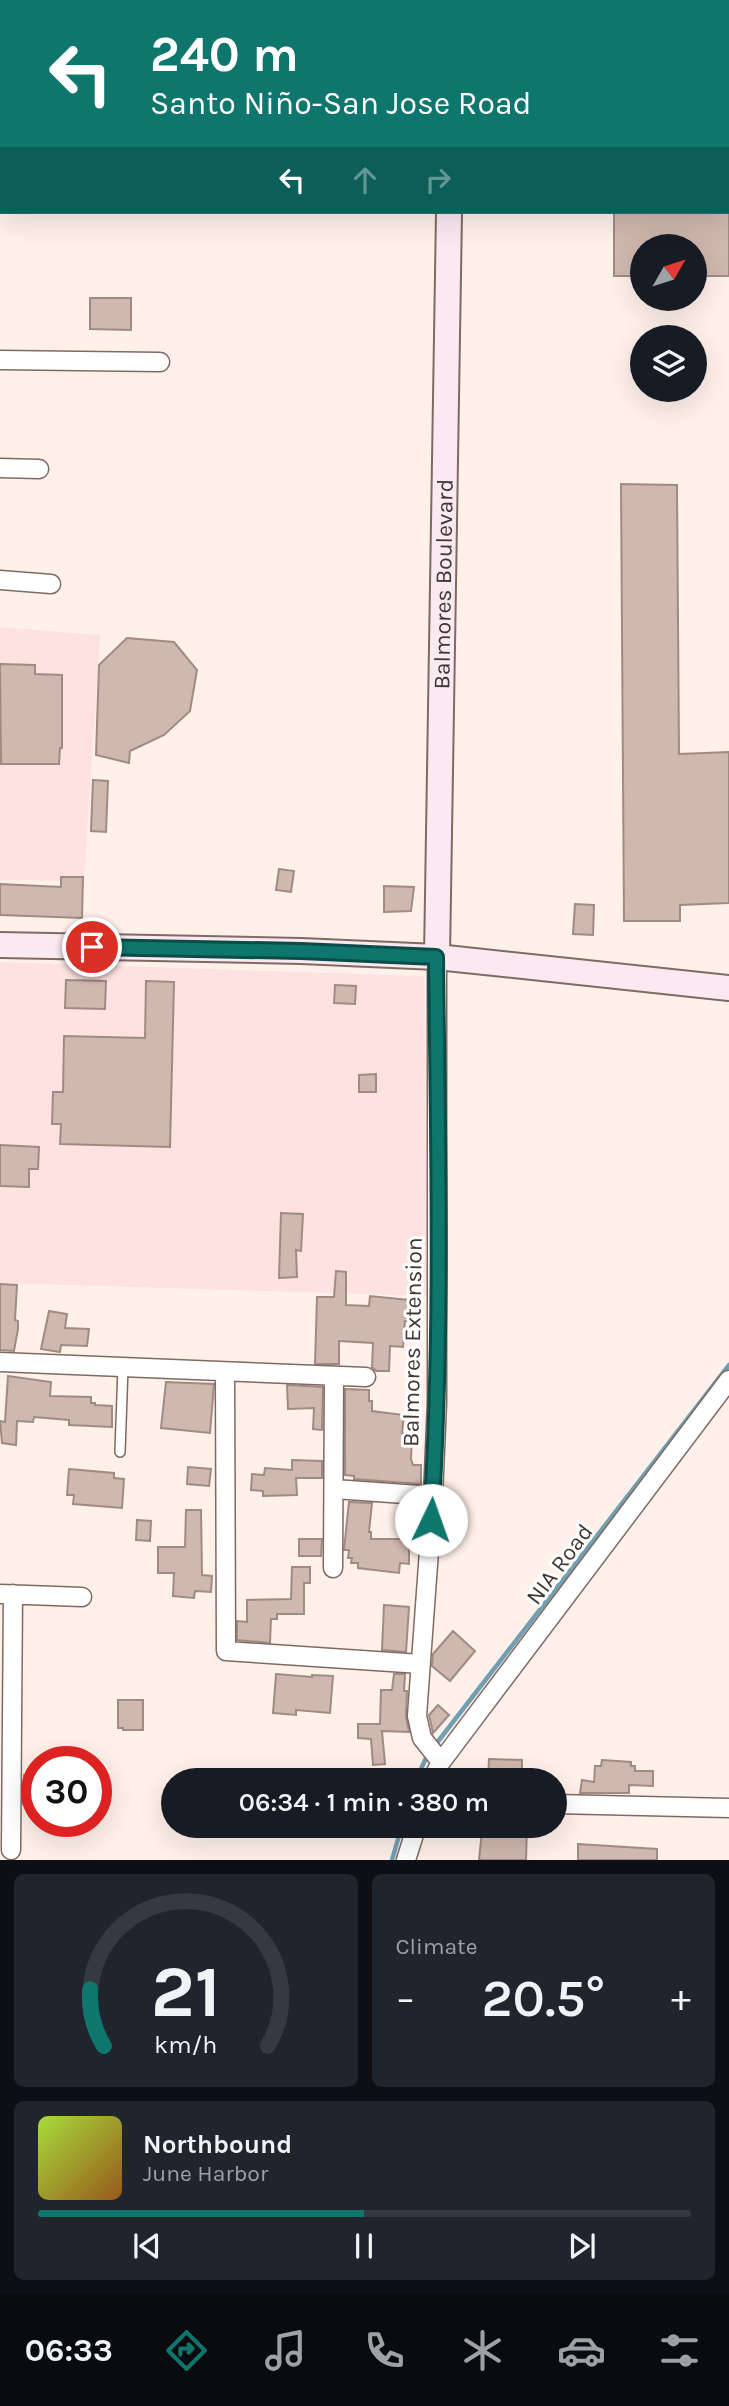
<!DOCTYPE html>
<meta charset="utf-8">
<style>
:root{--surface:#171b24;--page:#20242c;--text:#f1f3f6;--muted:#9ea1a6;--line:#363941;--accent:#0f766e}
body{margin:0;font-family:Karla,sans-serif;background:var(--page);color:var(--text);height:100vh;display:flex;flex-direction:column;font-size:26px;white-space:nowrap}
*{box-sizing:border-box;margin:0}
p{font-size:23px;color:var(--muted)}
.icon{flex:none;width:38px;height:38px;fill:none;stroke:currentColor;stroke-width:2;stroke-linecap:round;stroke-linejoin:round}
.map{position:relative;height:1860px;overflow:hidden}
.side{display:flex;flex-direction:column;gap:14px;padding:14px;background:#0d0f14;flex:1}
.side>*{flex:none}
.top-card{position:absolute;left:0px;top:0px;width:730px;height:214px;box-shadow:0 7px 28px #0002;background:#0f766e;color:#fff;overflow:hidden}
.needle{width:46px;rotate:51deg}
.tools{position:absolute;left:630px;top:234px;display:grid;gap:14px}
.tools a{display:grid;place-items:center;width:77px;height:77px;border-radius:50%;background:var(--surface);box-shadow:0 7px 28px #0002;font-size:35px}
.speed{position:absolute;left:21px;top:1746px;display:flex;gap:14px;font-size:35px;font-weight:700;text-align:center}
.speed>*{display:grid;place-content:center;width:91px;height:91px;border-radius:50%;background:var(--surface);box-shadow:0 7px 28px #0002;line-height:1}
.speed .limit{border:10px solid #d22;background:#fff;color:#111}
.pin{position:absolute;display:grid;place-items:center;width:60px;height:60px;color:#fff;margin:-30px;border:4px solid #fff;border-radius:50%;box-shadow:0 2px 7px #0007}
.me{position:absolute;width:77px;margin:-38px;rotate:3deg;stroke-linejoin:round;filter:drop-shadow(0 0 5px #0008)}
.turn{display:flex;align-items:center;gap:24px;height:147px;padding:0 35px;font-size:32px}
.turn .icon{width:91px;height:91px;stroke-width:2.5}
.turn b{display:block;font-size:49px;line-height:60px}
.lanes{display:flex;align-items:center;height:66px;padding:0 35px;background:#0003;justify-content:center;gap:35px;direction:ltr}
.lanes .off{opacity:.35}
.big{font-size:52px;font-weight:600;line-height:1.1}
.side .tile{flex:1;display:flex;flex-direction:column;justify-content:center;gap:10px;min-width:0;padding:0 24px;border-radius:10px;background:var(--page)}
.side .dial{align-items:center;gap:0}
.dial svg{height:182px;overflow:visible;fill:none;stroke:var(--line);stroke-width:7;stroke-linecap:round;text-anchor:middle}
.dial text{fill:var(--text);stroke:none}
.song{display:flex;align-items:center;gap:21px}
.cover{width:84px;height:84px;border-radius:10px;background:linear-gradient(135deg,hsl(80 70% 55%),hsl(30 70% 35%))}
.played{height:7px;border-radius:4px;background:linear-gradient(90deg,var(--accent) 50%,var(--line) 50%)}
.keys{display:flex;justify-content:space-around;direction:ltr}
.heat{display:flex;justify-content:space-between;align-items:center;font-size:38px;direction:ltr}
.side .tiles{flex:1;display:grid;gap:14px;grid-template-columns:1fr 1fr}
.tile:last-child{grid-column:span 2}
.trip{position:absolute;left:161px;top:1768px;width:406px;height:70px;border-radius:35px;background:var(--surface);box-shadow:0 7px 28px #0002;font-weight:600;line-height:70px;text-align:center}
.tab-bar{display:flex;height:112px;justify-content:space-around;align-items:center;background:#090b0e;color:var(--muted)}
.tab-bar .icon{width:49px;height:49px}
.tab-bar .current{color:var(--accent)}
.tab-bar b{font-size:32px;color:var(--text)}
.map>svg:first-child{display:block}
</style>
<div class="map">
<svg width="729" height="1860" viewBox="0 0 729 1860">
<rect width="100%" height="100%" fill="#fff0ea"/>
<path fill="#fee2e2" d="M0 627 100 635 84 881 0 880Z
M0 962 424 976 428 1296 0 1283Z"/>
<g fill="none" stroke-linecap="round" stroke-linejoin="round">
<path stroke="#72a0b2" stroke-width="4.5" d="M436 1744 729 1365
M416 1780 426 1758
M392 1860 402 1825"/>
</g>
<path fill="#cfb8af" stroke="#a08b82" stroke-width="2" d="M614 212H729V276H695V247H642V276H614Z
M90 298H131V330L90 329Z
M621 484 677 485 679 754 729 752V903L680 905V921H624Z
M127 638 174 642 197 670 190 711 164 735 130 751 129 763 96 755 99 665Z
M0 664 35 665V674L62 675V748H60L59 764H1Z
M93 780 108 781 106 832 91 831Z
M279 869 294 871 291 892 276 890Z
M61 877H83L82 918 0 915V884L61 887Z
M384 886 414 887 411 911 384 912Z
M575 904 594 905 593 935 573 934Z
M66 980 106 981 105 1009 65 1008Z
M146 981 174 982 170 1147 60 1144 61 1124H52L53 1092H63L64 1036 145 1038Z
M335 985 356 986 355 1004 334 1003Z
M376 1074V1092H359V1075Z
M0 1145 39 1147 38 1169H29V1187L0 1186Z
M281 1213 303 1214 301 1251 296 1250 297 1277 279 1278Z
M336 1271 346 1272V1305L369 1306 370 1296 409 1300V1321H405L403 1347 390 1346 389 1371H376L372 1367 373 1343 339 1341V1364H315L317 1297H334Z
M0 1284 17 1285 15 1320 18 1321V1329L14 1351 0 1350Z
M49 1311 67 1314 65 1328 89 1329 87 1346 61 1345 60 1352 41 1349Z
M8 1376 51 1382 50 1396 91 1397V1403H95V1405L112 1406V1427L69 1425V1420L34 1417 33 1422 17 1421 16 1445 2 1443 0 1421 5 1422Z
M166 1382 214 1384 210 1433 161 1428Z
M287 1385 323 1387 322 1430 313 1429 314 1408 288 1409Z
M345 1389 369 1390V1401H372V1411L404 1415 402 1433 412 1434 411 1459 413 1465H421V1484L354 1479V1476L345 1475Z
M292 1460 322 1461V1478H296L297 1495 263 1496V1491L251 1490 252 1474 264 1475 265 1468 292 1470Z
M188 1467 211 1469 209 1486 187 1484Z
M69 1469 114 1473V1478L124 1479 122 1508 73 1504 74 1495H67Z
M349 1502 372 1503 369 1532H371V1539H409V1564L400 1563 399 1573 358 1568V1563H351L352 1558H348L349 1550H344Z
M186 1510H201L202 1575 212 1576 211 1592 195 1591 194 1598 173 1596 174 1573H158V1547H185Z
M137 1520 151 1521 150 1541 136 1540Z
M299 1539H322L321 1556H299Z
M292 1567H310V1583H304V1614H277V1619H271L270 1643 237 1640V1621L247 1622V1600L291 1599Z
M384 1605 409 1607 406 1652 382 1650Z
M453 1631 475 1651 450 1681 432 1666 433 1654Z
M276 1674 312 1677V1675L333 1676 330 1713 296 1710V1715L273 1713Z
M394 1674H405L404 1691H407L406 1716 409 1732 382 1731 385 1764 373 1765 371 1739 358 1738V1724H380L381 1690H392Z
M118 1700H143V1730H123V1728H118Z
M438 1705 449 1715 433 1733 429 1715Z
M489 1759 522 1760V1780H488Z
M602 1760 631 1762V1766H635V1771H653V1786L629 1785V1793H580L582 1780 594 1782 595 1766H601Z
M24 1775 37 1776V1804H23Z
M502 1825H527L526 1860H479L482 1831 501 1833Z
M578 1844 657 1849V1860H578Z"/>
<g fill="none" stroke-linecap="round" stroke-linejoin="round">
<g stroke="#7f6a62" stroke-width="12">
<path id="service" d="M0 169H2
M120 1452 123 1367"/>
</g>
<g stroke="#7f6a62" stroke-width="21">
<path id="minor" d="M0 360 160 362
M0 468 39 469
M0 580 51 584
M437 957V1402L433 1496 417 1716 422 1738 441 1762
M0 1362 366 1377
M225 1372 226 1651 421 1664
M334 1489 433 1496
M333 1568 334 1376
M0 1594 82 1597
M432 1780 441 1762 456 1742 729 1380
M555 1804 729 1808
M11 1850 13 1594
M406 1860 417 1825"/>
</g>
<g stroke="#7f6a62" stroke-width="28">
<g id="secondary">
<path d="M454 2V0"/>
<path d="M0 945 301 951 437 957 729 988"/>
<path id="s1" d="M437 957 449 212"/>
</g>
</g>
<use href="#service" stroke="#fff" stroke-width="9"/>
<use href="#minor" stroke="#fff" stroke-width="18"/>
<use href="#secondary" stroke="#fbe9f1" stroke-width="24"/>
</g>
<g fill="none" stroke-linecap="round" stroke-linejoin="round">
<g stroke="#0a4d48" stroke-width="18">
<path id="route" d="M92 947 301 951 436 957C438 1145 443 1333 431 1520"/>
</g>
<use href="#route" stroke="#0f766e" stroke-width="12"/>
</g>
<g text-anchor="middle" stroke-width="6" stroke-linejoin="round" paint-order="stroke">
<g font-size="23" fill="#403733" stroke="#fff">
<text dy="8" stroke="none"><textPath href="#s1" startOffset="373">Balmores Boulevard</textPath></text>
<text transform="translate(412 1342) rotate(-89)" y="8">Balmores Extension</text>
<text transform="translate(559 1564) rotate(-53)" y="8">NIA Road</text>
</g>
</g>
</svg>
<div class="tools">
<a><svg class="needle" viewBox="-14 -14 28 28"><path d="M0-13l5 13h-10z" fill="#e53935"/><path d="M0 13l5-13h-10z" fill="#9ea1a6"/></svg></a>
<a><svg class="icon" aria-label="layers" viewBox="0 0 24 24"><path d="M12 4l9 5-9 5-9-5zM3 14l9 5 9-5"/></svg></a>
</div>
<div class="speed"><div class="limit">30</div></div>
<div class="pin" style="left:92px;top:947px;background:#d93025"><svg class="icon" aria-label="arrive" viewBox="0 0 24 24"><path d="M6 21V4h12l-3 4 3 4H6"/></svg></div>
<svg class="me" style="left:431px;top:1520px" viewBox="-20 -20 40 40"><circle r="19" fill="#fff"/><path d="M0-13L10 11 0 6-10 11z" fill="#0f766e"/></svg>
<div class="trip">06:34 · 1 min · 380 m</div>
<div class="top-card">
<div class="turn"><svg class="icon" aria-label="left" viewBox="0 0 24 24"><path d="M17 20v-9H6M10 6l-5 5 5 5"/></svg><div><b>240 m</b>Santo Niño-San Jose Road</div></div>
<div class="lanes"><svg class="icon" aria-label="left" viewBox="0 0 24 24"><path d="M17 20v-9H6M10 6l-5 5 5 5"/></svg><svg class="icon off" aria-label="ahead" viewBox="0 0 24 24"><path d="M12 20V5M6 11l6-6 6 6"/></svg><svg class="icon off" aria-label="right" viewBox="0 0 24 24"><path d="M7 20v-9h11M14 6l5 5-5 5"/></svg></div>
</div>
</div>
<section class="side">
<div class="tiles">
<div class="tile dial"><svg viewBox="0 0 100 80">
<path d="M14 69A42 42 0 1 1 86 69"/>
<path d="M14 69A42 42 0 0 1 8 44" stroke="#0f766e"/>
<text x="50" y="56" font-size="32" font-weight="700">21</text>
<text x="50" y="72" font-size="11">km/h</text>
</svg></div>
<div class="tile"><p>Climate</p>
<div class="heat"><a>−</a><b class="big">20.5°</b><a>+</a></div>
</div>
<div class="tile">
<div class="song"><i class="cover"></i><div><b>Northbound</b><p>June Harbor</p></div></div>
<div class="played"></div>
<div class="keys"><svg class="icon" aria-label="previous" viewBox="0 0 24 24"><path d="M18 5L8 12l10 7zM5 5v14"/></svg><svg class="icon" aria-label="pause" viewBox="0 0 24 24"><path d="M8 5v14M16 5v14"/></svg><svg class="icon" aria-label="next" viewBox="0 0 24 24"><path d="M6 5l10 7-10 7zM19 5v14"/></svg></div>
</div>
</div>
</section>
<nav class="tab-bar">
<b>06:33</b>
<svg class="icon current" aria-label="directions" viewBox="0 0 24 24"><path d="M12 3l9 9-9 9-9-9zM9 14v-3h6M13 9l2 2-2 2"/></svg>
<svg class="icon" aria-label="music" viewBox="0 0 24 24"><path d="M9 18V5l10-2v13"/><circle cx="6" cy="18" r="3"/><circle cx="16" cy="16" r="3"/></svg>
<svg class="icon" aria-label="phone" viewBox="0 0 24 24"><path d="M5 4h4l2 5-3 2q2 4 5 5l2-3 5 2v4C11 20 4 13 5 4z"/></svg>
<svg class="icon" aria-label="climate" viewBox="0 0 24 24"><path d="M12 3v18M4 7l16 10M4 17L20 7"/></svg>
<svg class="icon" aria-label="car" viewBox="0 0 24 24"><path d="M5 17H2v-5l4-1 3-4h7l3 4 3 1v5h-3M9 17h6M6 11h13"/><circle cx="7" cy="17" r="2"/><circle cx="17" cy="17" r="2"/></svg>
<svg class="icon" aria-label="filters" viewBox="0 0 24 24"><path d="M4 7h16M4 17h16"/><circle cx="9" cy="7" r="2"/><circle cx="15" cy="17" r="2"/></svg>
</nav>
